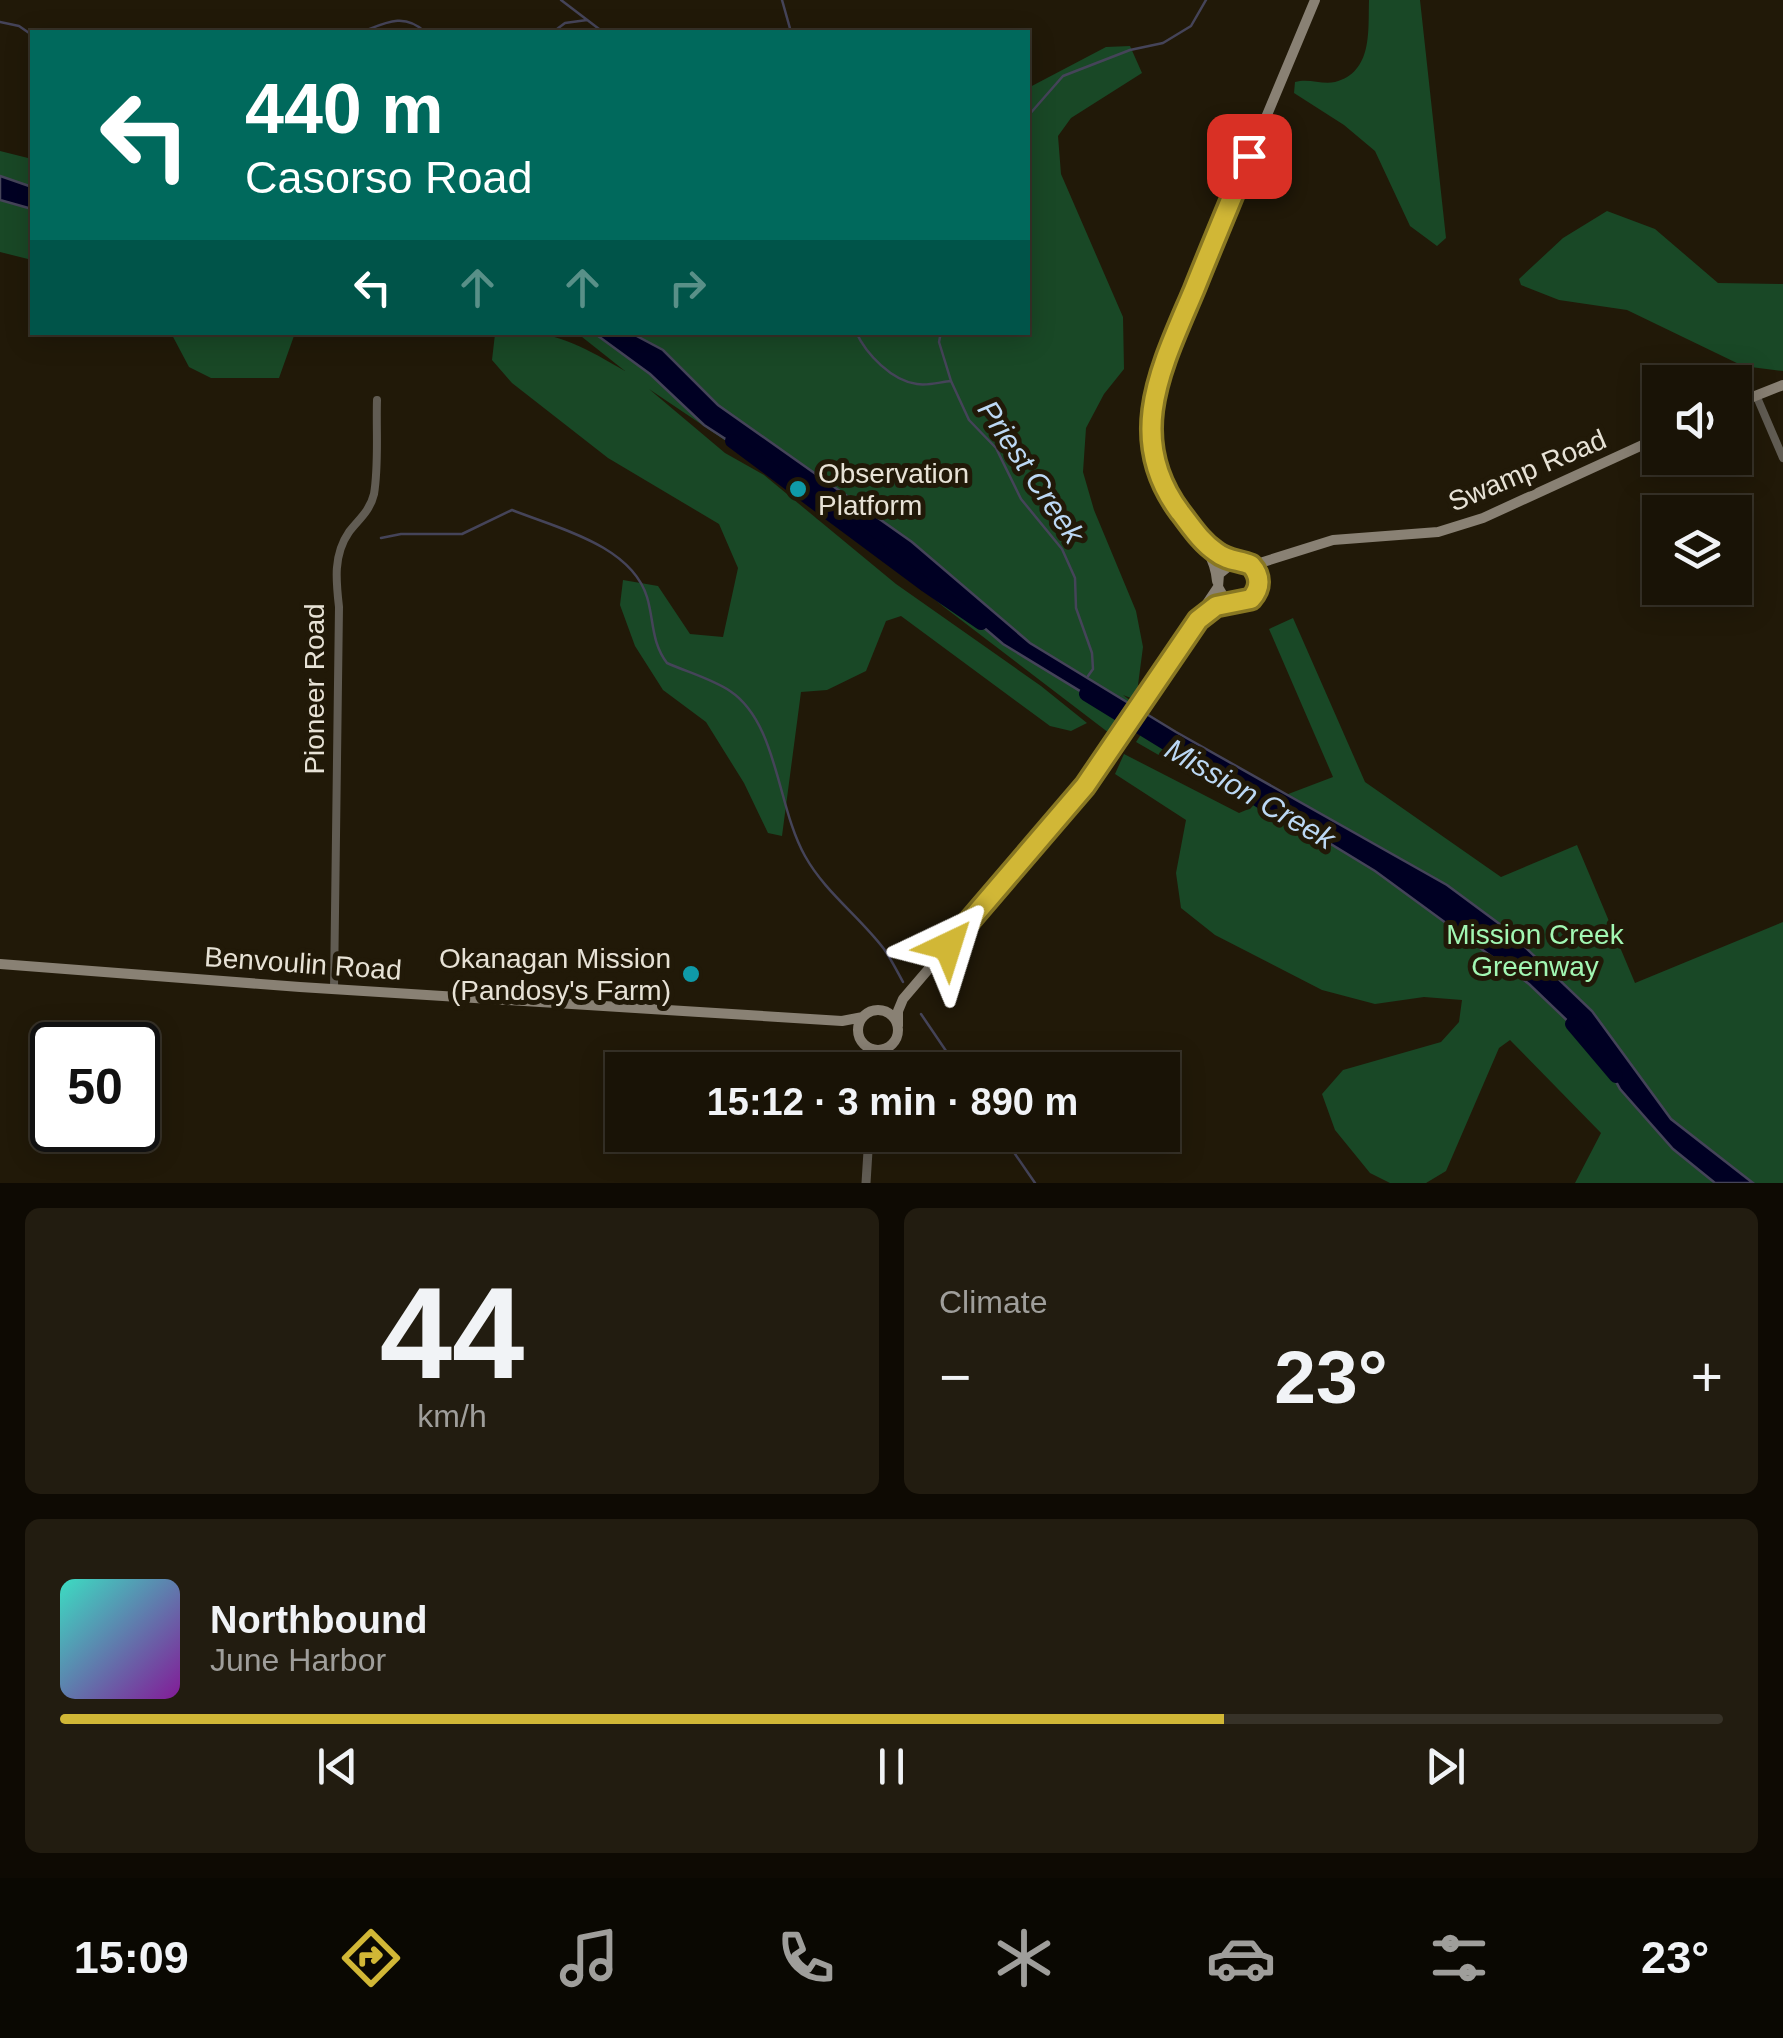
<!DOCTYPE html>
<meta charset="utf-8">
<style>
:root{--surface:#191306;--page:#221c10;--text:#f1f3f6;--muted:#9f9e9b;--line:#373228;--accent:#d1b736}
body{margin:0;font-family:Arial,sans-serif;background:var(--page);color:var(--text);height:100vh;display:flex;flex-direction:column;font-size:38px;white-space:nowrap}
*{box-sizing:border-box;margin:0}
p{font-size:32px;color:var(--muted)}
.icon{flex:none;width:55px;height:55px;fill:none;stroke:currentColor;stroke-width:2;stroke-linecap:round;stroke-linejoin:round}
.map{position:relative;height:1183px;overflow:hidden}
.side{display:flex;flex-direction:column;gap:25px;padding:25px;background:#0e0a03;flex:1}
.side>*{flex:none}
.guide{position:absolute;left:30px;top:30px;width:1000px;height:305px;border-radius:0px;box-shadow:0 5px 25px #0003,0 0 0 2px var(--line);background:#00695c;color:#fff;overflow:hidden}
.fabs{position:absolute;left:1642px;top:365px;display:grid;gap:20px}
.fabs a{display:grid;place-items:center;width:110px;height:110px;border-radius:0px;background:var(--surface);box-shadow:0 5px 25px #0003,0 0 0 2px var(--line);font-size:50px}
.speed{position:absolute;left:30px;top:1022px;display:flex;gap:20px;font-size:50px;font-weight:700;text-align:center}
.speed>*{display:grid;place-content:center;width:130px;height:130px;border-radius:50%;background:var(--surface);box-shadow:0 5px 25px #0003,0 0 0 2px var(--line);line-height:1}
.speed .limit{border:5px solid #111;border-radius:15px;background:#fff;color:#111}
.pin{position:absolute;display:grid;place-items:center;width:85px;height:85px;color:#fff;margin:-42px;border-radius:20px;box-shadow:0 5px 15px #0006}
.me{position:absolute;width:110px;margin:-55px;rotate:41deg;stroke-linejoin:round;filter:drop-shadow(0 0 8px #0008)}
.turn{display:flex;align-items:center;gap:35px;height:210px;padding:0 50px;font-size:45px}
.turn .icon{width:130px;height:130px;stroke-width:2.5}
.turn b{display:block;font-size:70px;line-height:85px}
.lanes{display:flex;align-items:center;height:95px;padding:0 50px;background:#0003;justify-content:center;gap:50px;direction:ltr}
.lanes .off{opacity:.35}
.big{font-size:75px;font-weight:800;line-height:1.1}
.side .tile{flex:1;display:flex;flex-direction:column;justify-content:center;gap:15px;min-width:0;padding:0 35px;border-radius:15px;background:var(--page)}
.side .dial{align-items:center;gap:0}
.dial b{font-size:130px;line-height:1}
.song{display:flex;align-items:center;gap:30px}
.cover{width:120px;height:120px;border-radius:15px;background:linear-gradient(135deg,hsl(170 70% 55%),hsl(290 70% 35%))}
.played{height:10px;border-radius:5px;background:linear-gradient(90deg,var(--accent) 70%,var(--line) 70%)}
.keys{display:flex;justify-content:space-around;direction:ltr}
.heat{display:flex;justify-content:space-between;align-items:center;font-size:55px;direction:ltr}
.side .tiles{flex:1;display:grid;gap:25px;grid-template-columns:1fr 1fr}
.tile:last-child{grid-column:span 2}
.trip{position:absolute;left:605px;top:1052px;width:575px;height:100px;border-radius:0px;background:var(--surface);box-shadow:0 5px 25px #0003,0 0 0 2px var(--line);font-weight:800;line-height:100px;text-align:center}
.dock{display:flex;height:160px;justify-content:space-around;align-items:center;background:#0a0802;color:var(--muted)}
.dock .icon{width:70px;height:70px}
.dock .current{color:var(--accent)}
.dock b{font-size:45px;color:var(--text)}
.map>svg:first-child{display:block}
</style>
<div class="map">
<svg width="1783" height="1183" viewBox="0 0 1783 1183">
<rect width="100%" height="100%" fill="#211908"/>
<path fill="#194826" d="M1369 0H1420L1446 238 1437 246 1410 226 1375 151 1344 125 1294 93 1295 82C1309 78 1322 85 1335 82 1373 72 1368 31 1369 0Z
M1130 46 1142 73 1071 118 1058 136 1061 174 1123 317 1124 369 1104 394 1086 428 1083 472 1094 510 1136 611 1143 647 1136 700 1123 695 1131 701 1109 733 944 607 805 494 649 389 725 453 764 475 896 584 1041 686 1087 723 1071 731 1050 726 901 616 886 621 866 671 827 690 801 692 782 836 768 833 744 783 706 722 663 690 635 646 620 605 623 580 658 586 690 634 723 637 738 568 719 524 608 458 512 383 492 360 495 334C548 326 581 345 625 371L577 333 1028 332V88L1106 47Z
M0 151 32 159V260L0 252Z
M1607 211 1655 229 1718 283 1783 284V371L1743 366 1627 310 1559 300 1521 285 1519 279 1563 238Z
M171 333H295L279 378H211L189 367Z
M1293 618 1365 782 1501 877 1577 845 1635 983 1783 922V1183H1575L1601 1133 1510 1040 1499 1048 1446 1171 1426 1183H1390L1370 1173 1335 1130 1322 1094 1343 1070 1441 1042 1459 1022 1462 1000 1424 997 1375 1004 1322 990 1215 935 1181 908 1176 873 1186 820 1115 774 1124 754 1239 813 1251 808 1136 742 1149 722 1283 796 1333 777 1269 629Z"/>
<path fill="#000023" stroke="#454459" stroke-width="2.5" d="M0 176 32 187V209L0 200Z
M594 333H631L663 350 718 405 912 542 1030 643 1176 732 1447 885 1505 928 1592 1011 1671 1119 1753 1183H1715L1673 1149 1620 1089 1600 1052 1529 984 1375 871 1003 644 935 586 875 547 815 497 704 425 650 374Z"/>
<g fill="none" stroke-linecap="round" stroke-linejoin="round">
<path stroke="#454459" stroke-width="2.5" d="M561 0 603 32
M782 0 791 32
M0 22 19 26 32 35
M362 32C385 23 404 12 425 32
M553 32 565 23 587 20
M1028 116 1063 76 1130 50 1163 43 1191 26 1206 0
M856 332C866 354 892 381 917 384 928 386 940 382 951 381
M941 332 939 342 951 381 969 420 996 448 1021 499 1062 549 1075 578 1076 608 1092 653 1093 669 1088 676
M381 538 401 534H462L512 510C557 528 631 545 647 597 654 620 651 642 667 663 687 672 712 679 730 691 778 723 777 807 805 856 825 892 859 916 884 949 891 959 897 971 903 982
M921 1014 959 1070
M1002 1135 1035 1183"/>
<path stroke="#000023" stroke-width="14" d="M732 441 924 584 981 623
M1086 694 1276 811
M1572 1024 1616 1076"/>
<path stroke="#615c53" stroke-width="8" d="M1756 395 1783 458
M334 989 339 607C336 581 333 555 349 532 359 519 370 511 374 494 379 464 376 430 377 400"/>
<path stroke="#615c53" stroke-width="9" d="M867 1046 873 1067
M874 1070 886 1048
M866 1183 869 1135"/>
<path stroke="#898174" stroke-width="10" d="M1735 404 1783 385
M1209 546C1223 560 1242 558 1255 570L1258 588 1245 602 1225 599 1218 587 1219 574 1235 561
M1245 562 1260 563 1333 540 1438 532 1483 518 1660 437
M1217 581C1215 556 1200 538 1185 519 1146 467 1147 433 1160 371L1315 0
M0 964 300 987 842 1021 863 1017
M858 1030a20 20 0 1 1 40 0a20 20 0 1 1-40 0Z
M898 1026V1011L903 999 1085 786 1218 587"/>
</g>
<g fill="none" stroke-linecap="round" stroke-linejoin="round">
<g stroke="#887723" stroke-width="25">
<path id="route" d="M948 946 1085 786 1198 620 1216 606 1251 599C1261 588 1261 576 1251 565 1239 560 1227 561 1216 552 1201 542 1191 526 1180 512 1124 437 1162 366 1194 290 1212 245 1231 200 1249 156"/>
</g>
<use href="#route" stroke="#d1b736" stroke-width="18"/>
</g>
<g fill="#0f9aa8" stroke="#211908" stroke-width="4">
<circle cx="798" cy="489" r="10"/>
<circle cx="691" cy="974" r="10"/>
</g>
<g text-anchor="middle" stroke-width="10" stroke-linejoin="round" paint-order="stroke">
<g font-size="28" fill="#e7e2d6" stroke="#211908">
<text transform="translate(1527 470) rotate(-23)" y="10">Swamp Road</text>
<text transform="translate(314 689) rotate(-90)" y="10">Pioneer Road</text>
<text transform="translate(303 963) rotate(4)" y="10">Benvoulin Road</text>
</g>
<g font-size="28" fill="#e7e2d6" stroke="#211908" text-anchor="start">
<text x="818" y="483">Observation<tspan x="818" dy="32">Platform</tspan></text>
<text x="671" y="968" text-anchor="end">Okanagan Mission<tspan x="671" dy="32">(Pandosy's Farm)</tspan></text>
</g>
<g font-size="28" fill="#a2f7b3" stroke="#211908">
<text x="1535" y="944">Mission Creek<tspan x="1535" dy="32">Greenway</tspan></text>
</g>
<g font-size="30" font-style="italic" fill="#bcd8f4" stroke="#211908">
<text transform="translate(1031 472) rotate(56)" y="10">Priest Creek</text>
<text transform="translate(1250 794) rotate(30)" y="10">Mission Creek</text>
</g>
</g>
</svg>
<div class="fabs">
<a><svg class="icon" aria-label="sound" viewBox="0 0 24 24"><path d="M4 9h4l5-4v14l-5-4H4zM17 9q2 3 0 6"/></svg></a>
<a><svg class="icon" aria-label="layers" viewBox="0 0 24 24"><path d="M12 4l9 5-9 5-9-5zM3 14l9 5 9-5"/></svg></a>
</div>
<div class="speed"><div class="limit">50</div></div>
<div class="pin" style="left:1249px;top:156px;background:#d93025"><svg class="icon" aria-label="arrive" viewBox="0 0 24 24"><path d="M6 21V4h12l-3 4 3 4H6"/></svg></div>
<svg class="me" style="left:948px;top:946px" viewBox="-20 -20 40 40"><path d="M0-17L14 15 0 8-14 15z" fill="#d1b736" stroke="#fff" stroke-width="4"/></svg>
<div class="trip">15:12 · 3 min · 890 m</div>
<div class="guide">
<div class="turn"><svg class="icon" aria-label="left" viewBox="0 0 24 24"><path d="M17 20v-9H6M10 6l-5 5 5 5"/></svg><div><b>440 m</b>Casorso Road</div></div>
<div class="lanes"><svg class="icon" aria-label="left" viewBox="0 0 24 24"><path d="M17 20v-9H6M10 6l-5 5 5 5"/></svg><svg class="icon off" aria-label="ahead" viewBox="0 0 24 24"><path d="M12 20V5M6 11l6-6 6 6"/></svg><svg class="icon off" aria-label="ahead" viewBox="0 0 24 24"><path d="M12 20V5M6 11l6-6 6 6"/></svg><svg class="icon off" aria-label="right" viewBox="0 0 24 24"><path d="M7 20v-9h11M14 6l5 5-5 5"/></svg></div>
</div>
</div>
<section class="side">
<div class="tiles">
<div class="tile dial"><b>44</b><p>km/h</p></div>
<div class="tile"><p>Climate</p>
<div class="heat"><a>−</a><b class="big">23°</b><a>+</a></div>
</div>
<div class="tile">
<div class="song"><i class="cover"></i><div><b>Northbound</b><p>June Harbor</p></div></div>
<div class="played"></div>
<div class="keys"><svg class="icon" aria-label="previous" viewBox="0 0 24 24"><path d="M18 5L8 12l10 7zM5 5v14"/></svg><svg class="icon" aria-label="pause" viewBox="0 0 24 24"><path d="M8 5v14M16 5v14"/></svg><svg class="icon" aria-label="next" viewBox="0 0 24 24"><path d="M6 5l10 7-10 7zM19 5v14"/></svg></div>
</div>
</div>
</section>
<nav class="dock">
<b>15:09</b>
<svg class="icon current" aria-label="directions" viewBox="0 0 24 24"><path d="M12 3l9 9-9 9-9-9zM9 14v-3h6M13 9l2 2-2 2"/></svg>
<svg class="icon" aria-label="music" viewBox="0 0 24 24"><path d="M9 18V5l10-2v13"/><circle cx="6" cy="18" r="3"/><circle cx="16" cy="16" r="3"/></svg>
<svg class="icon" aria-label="phone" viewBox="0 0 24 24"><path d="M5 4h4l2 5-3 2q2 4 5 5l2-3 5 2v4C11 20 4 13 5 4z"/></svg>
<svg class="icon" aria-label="climate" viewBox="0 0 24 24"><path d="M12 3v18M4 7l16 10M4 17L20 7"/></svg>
<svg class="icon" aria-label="car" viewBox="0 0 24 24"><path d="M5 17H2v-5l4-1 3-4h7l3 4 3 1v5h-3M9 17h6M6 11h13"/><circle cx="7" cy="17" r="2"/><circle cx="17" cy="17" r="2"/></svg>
<svg class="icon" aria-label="filters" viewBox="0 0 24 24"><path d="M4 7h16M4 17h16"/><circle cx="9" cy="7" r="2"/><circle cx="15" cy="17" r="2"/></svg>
<b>23°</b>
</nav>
